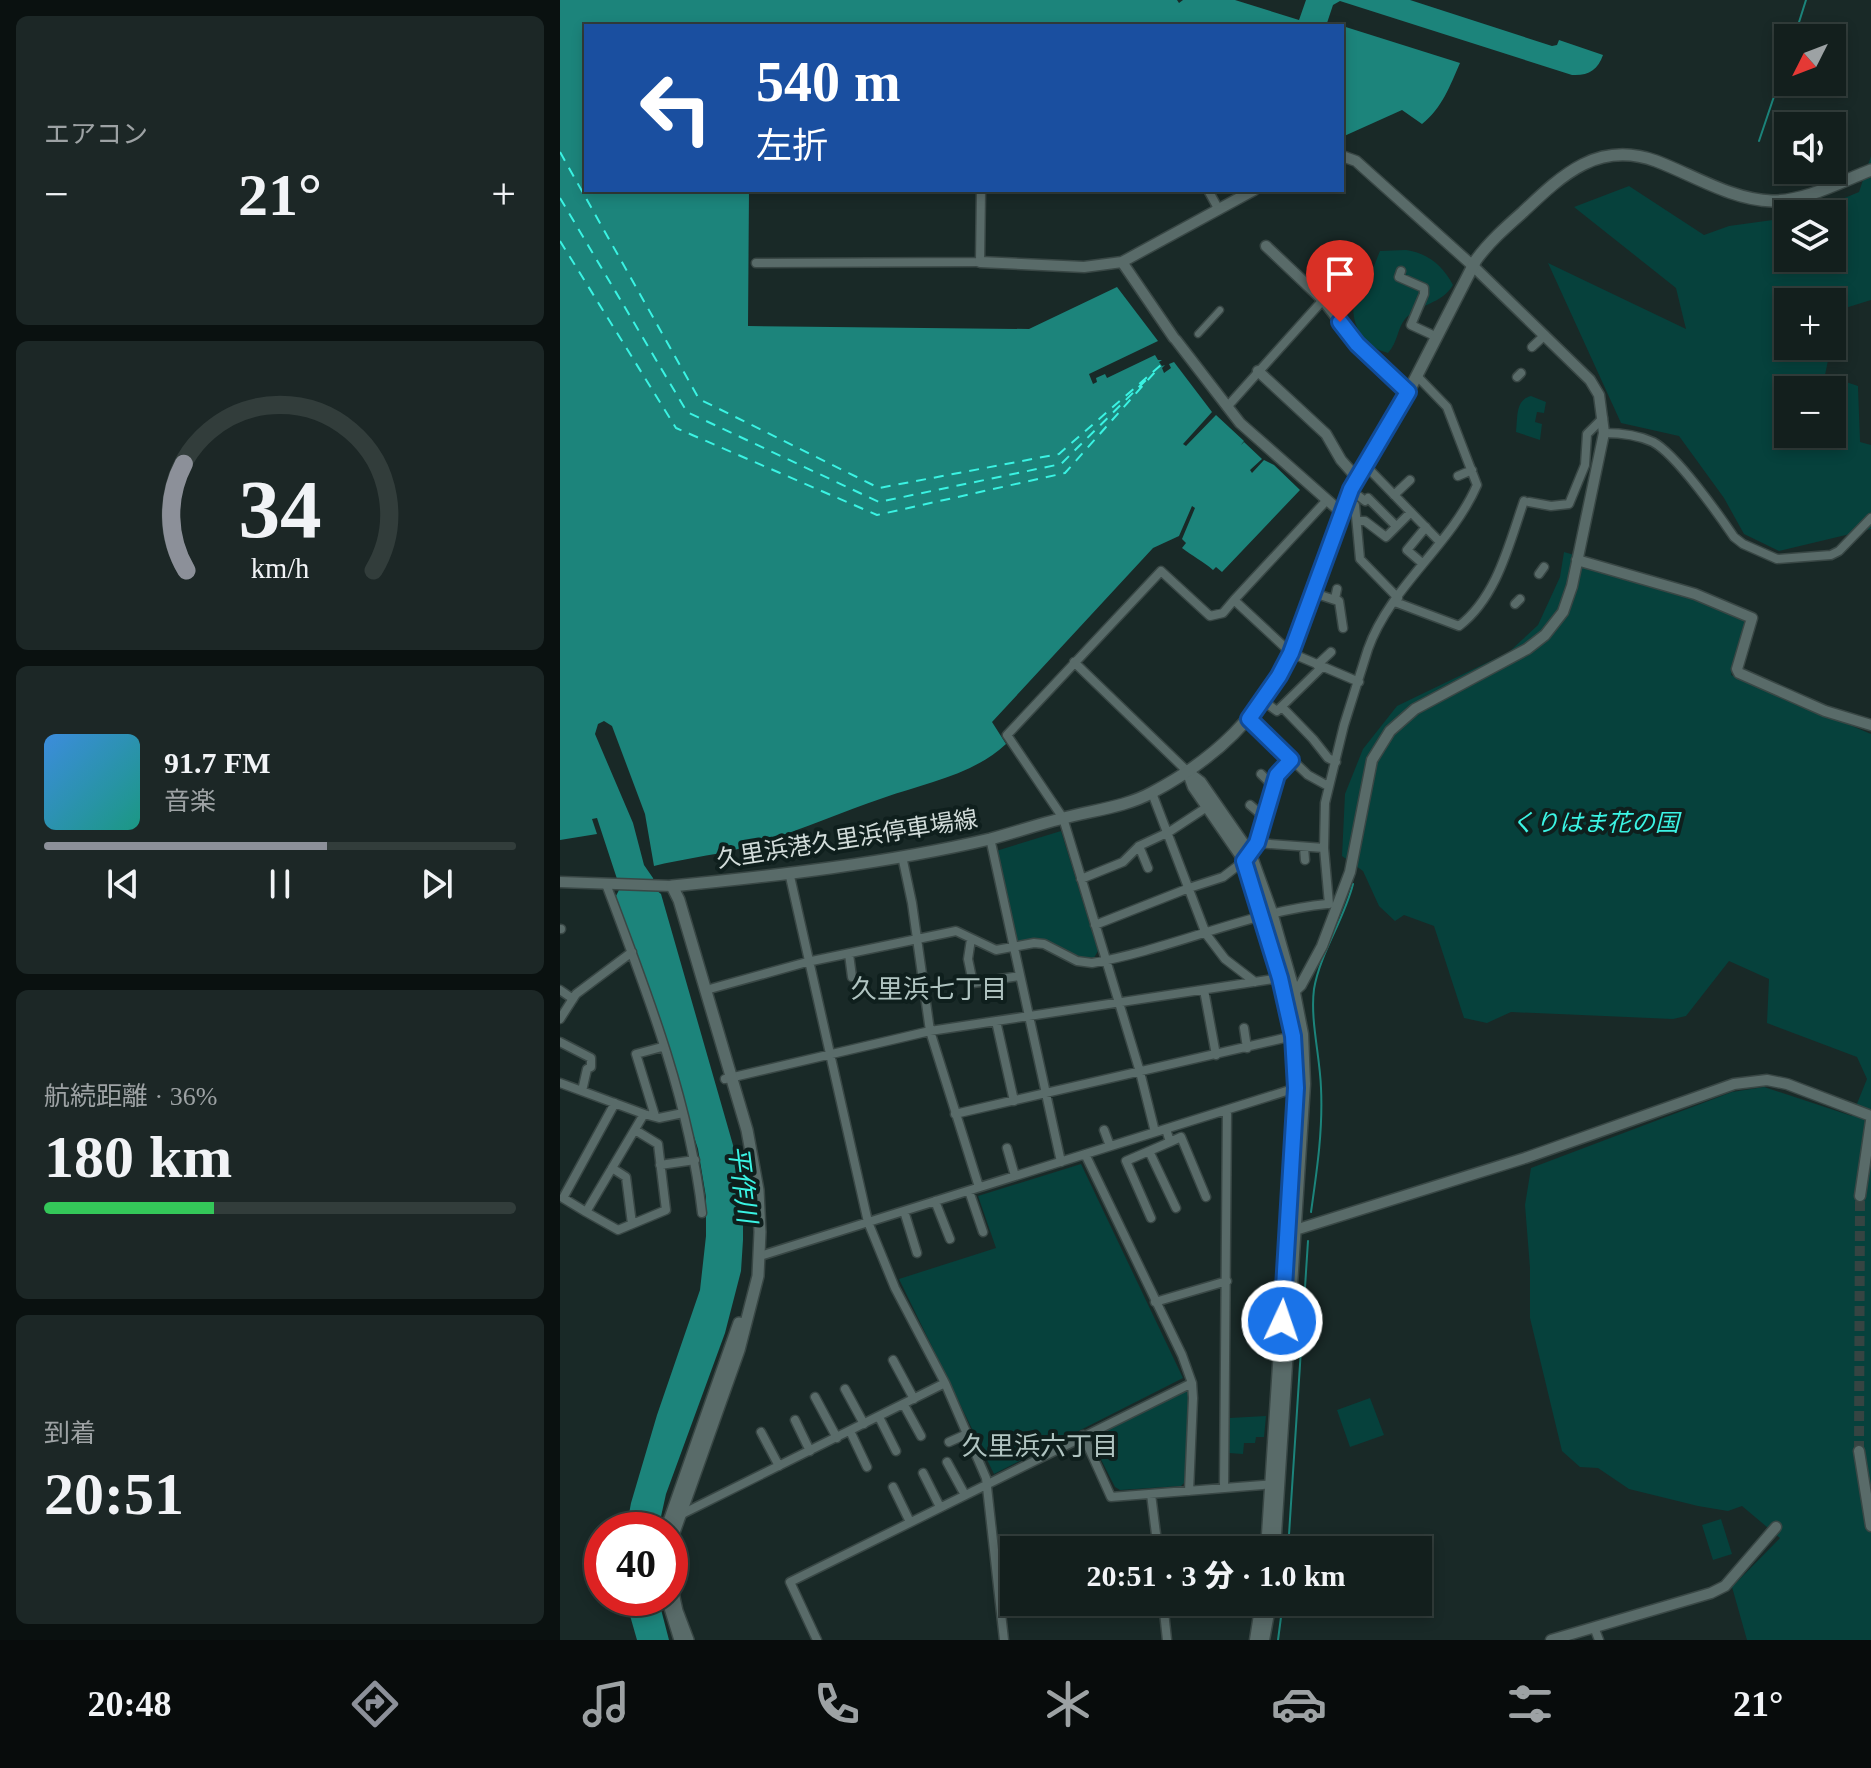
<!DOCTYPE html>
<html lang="ja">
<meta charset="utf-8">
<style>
:root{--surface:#131f1d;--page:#1c2726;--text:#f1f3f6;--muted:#9da2a4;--line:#323d3b;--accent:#8c9099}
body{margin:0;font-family:"Times New Roman","Noto Sans JP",serif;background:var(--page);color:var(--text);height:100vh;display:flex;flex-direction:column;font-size:30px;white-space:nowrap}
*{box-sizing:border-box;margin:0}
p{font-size:26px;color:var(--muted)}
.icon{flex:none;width:44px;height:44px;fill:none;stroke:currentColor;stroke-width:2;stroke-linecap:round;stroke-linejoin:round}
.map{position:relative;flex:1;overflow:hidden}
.drawer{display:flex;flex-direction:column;gap:16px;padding:16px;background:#0a1110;width:560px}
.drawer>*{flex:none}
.guide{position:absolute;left:24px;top:24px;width:760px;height:168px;border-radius:0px;box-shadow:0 4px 12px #0003,0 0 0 2px var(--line);background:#1a4fa0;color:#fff;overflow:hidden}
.needle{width:52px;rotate:228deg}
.buttons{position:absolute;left:1214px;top:24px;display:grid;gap:16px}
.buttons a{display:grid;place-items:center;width:72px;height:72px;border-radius:0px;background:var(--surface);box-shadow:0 4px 12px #0003,0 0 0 2px var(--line);font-size:40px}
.speed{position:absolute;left:24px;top:1512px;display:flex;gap:16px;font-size:40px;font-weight:700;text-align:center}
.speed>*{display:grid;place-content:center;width:104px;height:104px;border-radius:50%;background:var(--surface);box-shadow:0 4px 12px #0003,0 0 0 2px var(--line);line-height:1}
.speed .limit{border:12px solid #d22;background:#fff;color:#111}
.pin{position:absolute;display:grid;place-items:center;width:68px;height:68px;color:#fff;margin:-82px -34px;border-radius:50% 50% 50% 0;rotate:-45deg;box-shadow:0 0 8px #0007}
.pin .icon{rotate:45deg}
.me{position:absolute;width:88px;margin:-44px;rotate:3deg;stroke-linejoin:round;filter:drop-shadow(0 0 6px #0008)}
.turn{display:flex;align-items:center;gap:28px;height:168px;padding:0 40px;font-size:36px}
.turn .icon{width:104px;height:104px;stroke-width:2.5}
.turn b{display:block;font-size:56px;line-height:68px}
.big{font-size:60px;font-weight:800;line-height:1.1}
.drawer .card{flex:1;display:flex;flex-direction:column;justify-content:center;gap:12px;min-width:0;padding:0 28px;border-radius:12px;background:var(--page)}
.drawer .dial{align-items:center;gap:0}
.dial svg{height:208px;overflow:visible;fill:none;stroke:var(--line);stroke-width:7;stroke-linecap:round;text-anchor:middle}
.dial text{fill:var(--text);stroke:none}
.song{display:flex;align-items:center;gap:24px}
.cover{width:96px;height:96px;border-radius:12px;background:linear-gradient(135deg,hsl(210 70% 55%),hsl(170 70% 35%))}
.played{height:8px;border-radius:4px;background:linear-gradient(90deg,var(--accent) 60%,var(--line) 60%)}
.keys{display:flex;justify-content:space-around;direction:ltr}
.heat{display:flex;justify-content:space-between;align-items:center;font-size:44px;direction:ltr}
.charge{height:12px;border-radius:6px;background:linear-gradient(90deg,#34c759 36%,var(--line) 0)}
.trip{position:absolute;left:440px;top:1536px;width:432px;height:80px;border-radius:0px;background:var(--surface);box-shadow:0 4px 12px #0003,0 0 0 2px var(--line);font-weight:800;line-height:80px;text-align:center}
.tab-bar{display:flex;height:128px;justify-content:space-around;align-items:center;background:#080c0c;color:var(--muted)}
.tab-bar .icon{width:56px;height:56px}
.tab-bar .selected{color:var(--accent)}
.tab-bar b{font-size:36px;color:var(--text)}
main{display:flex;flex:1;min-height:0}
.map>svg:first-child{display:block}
</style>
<main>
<section class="drawer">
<div class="card"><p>エアコン</p>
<div class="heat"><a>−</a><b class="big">21°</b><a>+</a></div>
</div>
<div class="card dial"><svg viewBox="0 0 100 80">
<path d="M14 69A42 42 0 1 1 86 69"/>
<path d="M14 69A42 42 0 0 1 13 28" stroke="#8c9099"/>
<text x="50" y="56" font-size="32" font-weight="700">34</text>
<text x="50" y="72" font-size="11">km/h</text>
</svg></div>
<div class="card">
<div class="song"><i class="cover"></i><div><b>91.7 FM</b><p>音楽</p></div></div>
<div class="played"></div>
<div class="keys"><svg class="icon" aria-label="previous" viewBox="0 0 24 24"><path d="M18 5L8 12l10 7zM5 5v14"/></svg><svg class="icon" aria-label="pause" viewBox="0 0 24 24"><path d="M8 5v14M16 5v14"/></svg><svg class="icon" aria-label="next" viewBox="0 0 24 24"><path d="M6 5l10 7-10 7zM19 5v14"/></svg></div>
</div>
<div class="card"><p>航続距離 · 36%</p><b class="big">180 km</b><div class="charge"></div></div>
<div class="card"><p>到着</p><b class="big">20:51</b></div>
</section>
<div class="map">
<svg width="1311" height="1640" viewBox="0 0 1311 1640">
<rect width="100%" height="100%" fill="#192927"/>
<path fill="#06413c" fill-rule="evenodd" d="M1311 156V300L1282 309 1272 338V302H1228V346H1271L1265 375 1298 386 1300 442 1311 445V529L1219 551 1184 534 1164 498 1119 436 1061 423 988 263 1126 329 1116 288 1014 207 1069 186 1144 235 1169 226 1228 218V258H1272V214H1246L1299 192ZM1228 390H1272V434H1228Z
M846 250C868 253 883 266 893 285 882 304 859 304 845 319 837 329 838 342 828 353 800 346 785 316 798 289 801 283 807 280 810 274 814 267 817 258 820 251Z
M971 396 986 402 984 413 977 412 975 422 982 424 980 440 956 432C958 417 955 400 971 396Z
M1004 552 1135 590 1188 621 1171 675 1311 734V1640H1187L1172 1587 1220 1538 1182 1506 1168 1511 1138 1506 1069 1489 1038 1468 1020 1467 1002 1451 970 1318V1268L965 1205 971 1168 1172 1092 1204 1087 1292 1116 1307 1079 1297 1057 1207 1023 1209 979 1169 961 1126 1016 1113 1019 951 1012 927 1023 904 1018 874 926 844 915 835 921 819 906 803 871 782 856 785 794 803 749 837 706 949 652 978 625 1000 577Z
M501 831 538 951 532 961 519 958 495 946 456 941 436 851Z
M521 1164 623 1378 434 1474 339 1279 436 1248 418 1196Z
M625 1390 629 1392 625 1482 621 1486 560 1490 555 1487 530 1438 532 1434Z
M810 1398 824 1435 790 1447 777 1410Z
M706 1416 704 1437H696L695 1443H684L683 1454 669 1453 670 1418Z
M1161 1519 1172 1554 1153 1560 1142 1525Z"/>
<path fill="#1c847b" d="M0 0H617L619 3 623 0H675L739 20 746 0H850L992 46 997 45 999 40 1043 55C1038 70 1028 76 1012 75L780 1 773 5 766 26H26V190H189L188 326 469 329 557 287 598 341 529 374 533 384 537 382 536 378 545 374 547 378 595 355 598 360H602L599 362 602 366 605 365 602 368 604 373 611 368 609 364 614 362 652 412 623 444 626 446 656 415 684 441 681 445 684 442 702 459 690 470 692 473 704 460 714 465 740 490 662 572 656 567 653 570C643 561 632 556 622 548L626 543 622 539 635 508 632 506 619 536 593 548 432 722 446 744C413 775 365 783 323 798 275 814 228 836 178 849 150 856 121 859 94 866L85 814 52 726 44 721 38 724 35 734 73 823 84 865 93 878 96 890 101 894 173 1145 183 1196V1240L181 1271 165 1333 106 1494 98 1530H66L71 1503 97 1415 140 1290 146 1236V1197L138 1149 56 896 60 888 37 818 32 819 37 834 0 840Z
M773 23 900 63C890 86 882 108 862 124L842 110 782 137V26H768Z
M65 1598H98L109 1640H77Z"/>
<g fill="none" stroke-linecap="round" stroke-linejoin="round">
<path stroke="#1c847b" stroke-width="2" d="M1234 38 1246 0
M1199 141 1228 55
M751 1212C757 1170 763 1130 761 1088 760 1056 750 1020 754 989 760 953 784 920 793 884
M728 1550 748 1241
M718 1640 723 1602"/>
<path stroke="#3af3e3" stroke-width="2" stroke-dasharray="10 8" stroke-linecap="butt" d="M0 152 139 399 319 488 499 454 601 365
M0 198 127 412 319 502 501 464 586 380
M0 241 116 428 317 515 505 473 595 372"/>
<path stroke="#354442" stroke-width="10" stroke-dasharray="10 5" stroke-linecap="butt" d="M1299 1451 1300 1196"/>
<g stroke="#394745" stroke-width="9">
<path id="pedestrian" d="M638 334 660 310"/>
</g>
<g stroke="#394745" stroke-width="11">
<path id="minor" d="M648 190 659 210
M196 263 420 262 421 190
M841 271 839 277 864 288V294L851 325 877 337
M752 290 784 255
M972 347 985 335
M957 377 961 373
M667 407 763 300
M1044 433C1059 433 1078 435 1093 442 1116 454 1159 515 1174 537L1183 544 1217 559 1271 555 1279 551 1311 518
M804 464 880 542
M898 476 912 470
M834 495 850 480
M800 497 805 501 808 498 836 526
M767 500 674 600 731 653 799 682
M786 502 795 505 800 559 838 598
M969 502 991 506 1009 504 1025 465 1027 434 1043 418
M798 521H805L826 537 851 512
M862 563 847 550 866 527
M979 574 984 567
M777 589 775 599 779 601 783 628
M754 593 778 601
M835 602 899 626C937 597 949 544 964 501
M955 604 960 599
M514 662 628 772
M757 665 771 652
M703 701 717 711 762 667
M722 707 753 739 768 758 776 762
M689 719 748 775 768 786
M701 774 714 787
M592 793 646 934 665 959 695 982
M690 805 705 818
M430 838 501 1162
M697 843 764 848
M579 846 588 868
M744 847 745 860
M342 856 352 903 370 1031 419 1187
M229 872 308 1222 335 1288 385 1383 426 1478 444 1640
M521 879 563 862 579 846 609 832 647 807
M46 884C86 990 129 1100 142 1213
M769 904 764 848 765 803 784 725 808 649C830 587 891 545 917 485L887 407 857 376
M535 925 629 888 663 877 684 861 697 843 717 775 731 760
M0 929H1
M411 939 408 959 413 983 460 976
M289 954 292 977
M0 990 13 999
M146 990 247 962 396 931 436 950 474 943 484 944 517 961 532 963C612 949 687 912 767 904
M644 990 656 1055
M0 1019 16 994 72 952
M436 1021 454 1101
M684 1028 687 1048
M0 1042 31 1058V1067L27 1069 22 1091
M165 1079 370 1031 720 978
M0 1083 84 1114 99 1118 123 1113
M55 1103 3 1198 26 1212 84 1114
M395 1114 733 1036
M95 1116 76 1054 102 1047
M606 1129 610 1142 621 1137 646 1197
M544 1130 550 1146
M595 1132 580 1072 503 818 447 735 601 571 650 616 663 613 674 600
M447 1148 455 1176
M589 1151 616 1208
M525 1154 622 1355 632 1383 633 1398 629 1491
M100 1165 135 1160
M52 1168 66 1177 72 1224
M409 1191 423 1232
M375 1201 390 1239
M344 1211 357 1253
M26 1212 58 1230 106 1210 98 1144 75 1130
M591 1218 566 1161 610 1142
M200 1256 736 1088
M595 1302 667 1281
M333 1360 354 1399
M285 1389 304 1424
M255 1397 277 1438
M344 1405 361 1436
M319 1417 336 1451
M235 1420 250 1451
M290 1431 307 1467
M201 1432 219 1466
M523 1435 551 1497 714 1484
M389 1442 407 1434
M387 1462 405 1495
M363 1473 380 1507
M333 1487 350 1522
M664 1488 667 1110
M591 1494 598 1550
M120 1515 385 1383
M603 1602 607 1640
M1034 1627 1039 1640
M257 1640 230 1582 632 1383"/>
</g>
<g stroke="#394745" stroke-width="13">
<path id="tertiary" d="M706 246 763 300 797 344 848 392
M420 262 524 267 562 262 694 190
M562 262 614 338
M616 340 680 423 782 513
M698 371 766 434 781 460 797 478
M1017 560 1135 594 1192 618 1177 669 1179 673 1265 711 1311 725
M628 772 641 782 691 854 712 912 735 993 743 1034 745 1084 715 1550
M628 773 633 787 684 861 726 999 733 1036 736 1088 706 1550
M0 882 112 886
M726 999 741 985 762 946 790 872 812 760 830 731 855 709 967 649 985 635 1003 612 1012 586 1044 433 1039 395 1030 380 913 266 796 161 782 156
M1300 1196 1311 1121
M732 1231 965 1158 1174 1084 1207 1080 1227 1084 1311 1116
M1299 1451 1311 1526
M695 1640 701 1602
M704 1640 711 1602
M991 1640 1151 1593 1165 1586 1216 1527"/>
</g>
<g stroke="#394745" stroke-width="14">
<path id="secondary" d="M112 886C216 876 328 863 430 839 453 833 476 825 500 819 531 810 564 808 593 792 657 758 698 717 731 653L791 489 852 385 916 260C929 242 946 227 963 212 1002 175 1038 140 1096 161 1133 175 1172 200 1212 201 1246 201 1280 182 1311 170
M112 886 119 900 187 1130 198 1190 200 1232 198 1276 179 1350 112 1538 111 1584 117 1611 128 1640
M106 1530 179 1323
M107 1598 120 1640"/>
</g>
<use href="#pedestrian" stroke="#596b69" stroke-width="6"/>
<use href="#minor" stroke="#596b69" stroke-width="8"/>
<use href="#tertiary" stroke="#596b69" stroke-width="10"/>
<use href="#secondary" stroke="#596b69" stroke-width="11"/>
</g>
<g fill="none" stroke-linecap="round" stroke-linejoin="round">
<g stroke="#114b97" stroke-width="20">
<path id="route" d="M722 1321 736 1088 733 1036 720 978 684 861 697 843 717 775 731 760 689 719 719 676 731 653 791 489 848 392 797 344 780 322"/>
</g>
<use href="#route" stroke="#1a73e8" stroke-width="14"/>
</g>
<g text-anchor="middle" stroke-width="8" stroke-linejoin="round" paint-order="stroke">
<g font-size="24" font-style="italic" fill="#3bf4e4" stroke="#0f1f1d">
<text x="1035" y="831">くりはま花の国</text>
</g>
<g font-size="24" fill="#d2dcda" stroke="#0f1f1d">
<text transform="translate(287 839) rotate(-9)" y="8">久里浜港久里浜停車場線</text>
</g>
<g font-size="26" fill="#b0c4c1" stroke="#0f1f1d">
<text x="369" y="998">久里浜七丁目</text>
<text x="480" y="1455">久里浜六丁目</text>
</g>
<g font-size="26" font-style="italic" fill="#3af3e3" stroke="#0f1f1d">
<text transform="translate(183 1184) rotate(83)" y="9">平作川</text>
</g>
</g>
</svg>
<div class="buttons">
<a><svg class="needle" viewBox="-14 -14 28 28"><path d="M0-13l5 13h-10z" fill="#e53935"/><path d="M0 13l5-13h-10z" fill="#9da2a4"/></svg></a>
<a><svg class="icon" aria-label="sound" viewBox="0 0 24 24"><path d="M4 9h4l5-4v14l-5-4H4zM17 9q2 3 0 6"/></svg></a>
<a><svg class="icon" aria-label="layers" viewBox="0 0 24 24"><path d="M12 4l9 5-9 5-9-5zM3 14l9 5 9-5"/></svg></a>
<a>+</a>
<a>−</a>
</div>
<div class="speed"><div class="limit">40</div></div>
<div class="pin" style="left:780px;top:322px;background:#d93025"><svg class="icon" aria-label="arrive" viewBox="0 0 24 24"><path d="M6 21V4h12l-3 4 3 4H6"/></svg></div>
<svg class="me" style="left:722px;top:1321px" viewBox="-20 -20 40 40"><circle r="17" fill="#1a73e8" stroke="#fff" stroke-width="3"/><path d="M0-11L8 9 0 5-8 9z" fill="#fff"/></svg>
<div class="trip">20:51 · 3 分 · 1.0 km</div>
<div class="guide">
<div class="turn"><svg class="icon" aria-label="left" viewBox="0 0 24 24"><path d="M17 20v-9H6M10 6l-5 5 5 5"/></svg><div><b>540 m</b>左折</div></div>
</div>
</div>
</main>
<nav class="tab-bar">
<b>20:48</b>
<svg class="icon selected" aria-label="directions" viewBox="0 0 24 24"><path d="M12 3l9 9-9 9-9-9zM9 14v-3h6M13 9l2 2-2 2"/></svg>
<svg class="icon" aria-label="music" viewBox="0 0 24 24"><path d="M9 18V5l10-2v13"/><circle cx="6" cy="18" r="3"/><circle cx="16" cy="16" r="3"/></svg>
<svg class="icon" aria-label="phone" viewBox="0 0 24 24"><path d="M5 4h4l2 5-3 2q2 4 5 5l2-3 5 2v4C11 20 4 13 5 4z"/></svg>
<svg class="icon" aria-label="climate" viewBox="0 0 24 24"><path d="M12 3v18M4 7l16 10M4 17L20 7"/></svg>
<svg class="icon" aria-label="car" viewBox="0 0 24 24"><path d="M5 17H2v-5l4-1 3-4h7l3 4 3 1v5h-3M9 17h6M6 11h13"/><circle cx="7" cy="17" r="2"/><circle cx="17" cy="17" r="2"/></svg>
<svg class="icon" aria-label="filters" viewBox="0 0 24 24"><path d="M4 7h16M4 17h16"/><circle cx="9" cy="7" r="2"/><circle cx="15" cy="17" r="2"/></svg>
<b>21°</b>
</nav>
